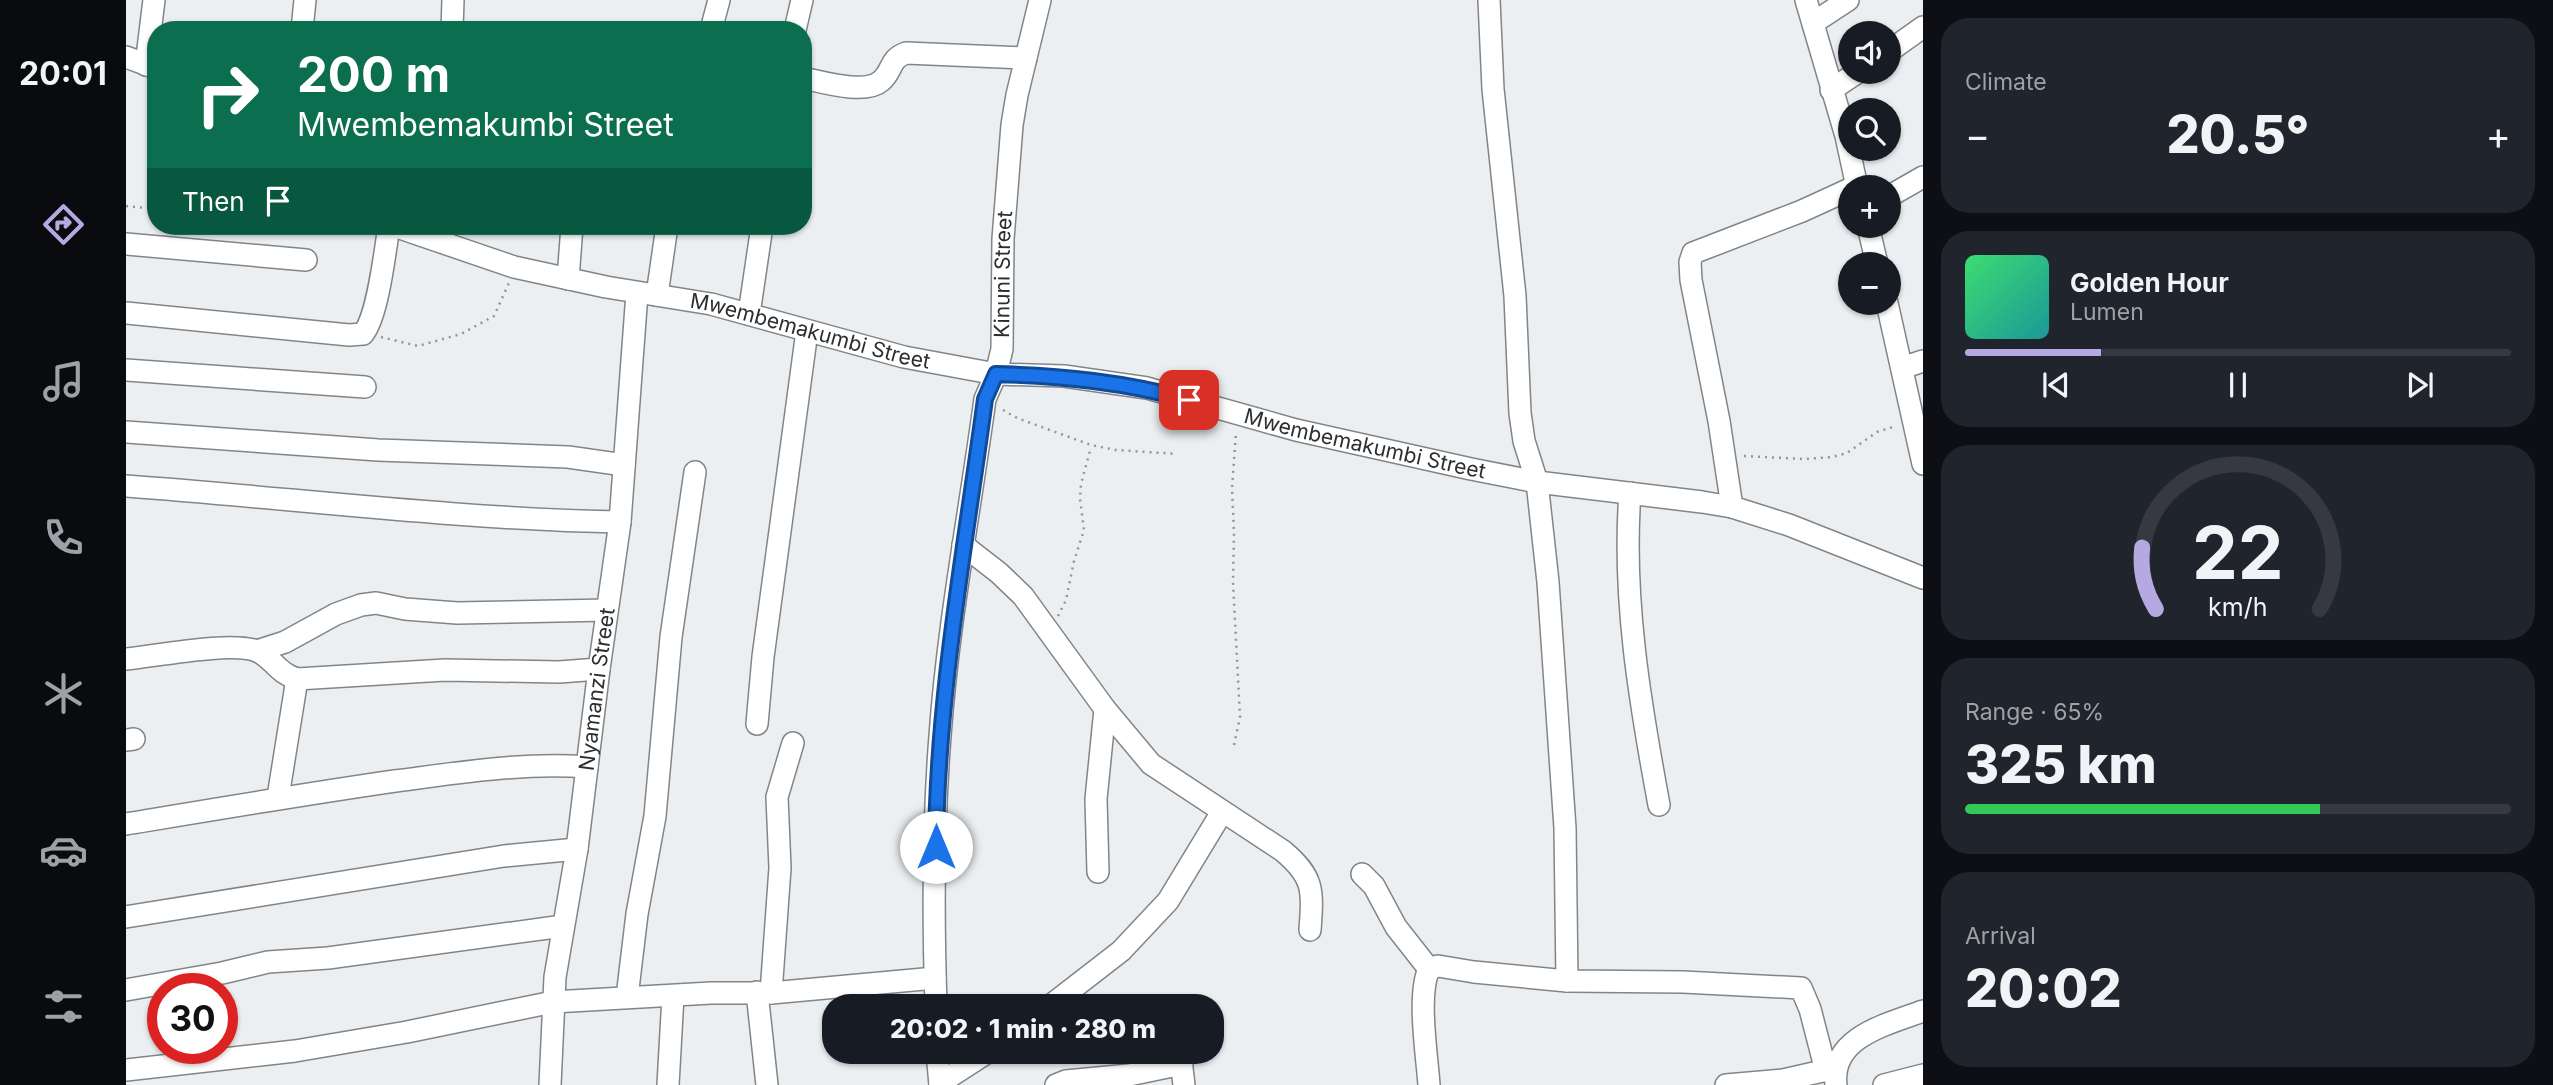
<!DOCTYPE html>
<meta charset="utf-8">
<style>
:root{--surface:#171b24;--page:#20242c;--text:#f1f3f6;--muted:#9ea1a6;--line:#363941;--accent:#b6a9e1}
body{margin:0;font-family:Inter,sans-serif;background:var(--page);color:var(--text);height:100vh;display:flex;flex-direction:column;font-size:26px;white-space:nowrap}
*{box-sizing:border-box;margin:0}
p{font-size:23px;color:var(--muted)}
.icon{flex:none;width:38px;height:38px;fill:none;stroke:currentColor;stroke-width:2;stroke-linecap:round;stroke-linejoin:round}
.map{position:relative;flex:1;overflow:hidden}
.panel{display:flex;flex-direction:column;gap:18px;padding:18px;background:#0d0f14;width:630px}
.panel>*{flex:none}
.guide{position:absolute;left:21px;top:21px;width:665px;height:214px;border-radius:28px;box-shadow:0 2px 5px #0004;background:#0b6e4f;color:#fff;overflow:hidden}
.fabs{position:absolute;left:1712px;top:21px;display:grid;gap:14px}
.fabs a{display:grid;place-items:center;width:63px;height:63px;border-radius:50%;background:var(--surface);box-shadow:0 2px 5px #0004;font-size:35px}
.speed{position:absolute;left:21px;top:973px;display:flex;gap:14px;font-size:35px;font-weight:700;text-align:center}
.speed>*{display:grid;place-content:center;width:91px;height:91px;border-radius:50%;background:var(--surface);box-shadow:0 2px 5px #0004;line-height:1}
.speed .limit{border:10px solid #d22;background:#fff;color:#111}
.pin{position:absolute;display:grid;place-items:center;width:60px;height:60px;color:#fff;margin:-30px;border-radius:14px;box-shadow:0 4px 10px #0006}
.me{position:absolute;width:77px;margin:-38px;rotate:0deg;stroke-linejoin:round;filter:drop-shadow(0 0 5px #0008)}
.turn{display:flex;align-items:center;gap:24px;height:147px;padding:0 35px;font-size:32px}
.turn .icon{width:91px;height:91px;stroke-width:2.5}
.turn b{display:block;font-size:49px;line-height:60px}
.then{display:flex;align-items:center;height:66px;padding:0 35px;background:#0003;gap:14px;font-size:26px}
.big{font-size:52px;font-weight:800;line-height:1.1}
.panel .card{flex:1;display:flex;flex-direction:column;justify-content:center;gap:10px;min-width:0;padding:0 24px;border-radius:28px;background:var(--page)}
.panel .dial{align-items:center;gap:0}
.dial svg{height:182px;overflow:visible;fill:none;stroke:var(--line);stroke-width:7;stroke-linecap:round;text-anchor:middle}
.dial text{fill:var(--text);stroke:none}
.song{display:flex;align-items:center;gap:21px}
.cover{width:84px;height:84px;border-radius:10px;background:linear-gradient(135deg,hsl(140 70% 55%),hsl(180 70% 35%))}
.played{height:7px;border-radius:4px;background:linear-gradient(90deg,var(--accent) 25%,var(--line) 25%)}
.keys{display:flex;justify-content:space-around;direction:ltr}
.heat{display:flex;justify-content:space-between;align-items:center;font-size:38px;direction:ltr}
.charge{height:10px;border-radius:5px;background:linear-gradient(90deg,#34c759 65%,var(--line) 0)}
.trip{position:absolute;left:696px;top:994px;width:402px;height:70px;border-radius:28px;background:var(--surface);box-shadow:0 2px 5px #0004;font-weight:800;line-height:70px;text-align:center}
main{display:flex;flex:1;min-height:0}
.menu{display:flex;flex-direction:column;width:126px;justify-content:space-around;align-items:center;background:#090b0e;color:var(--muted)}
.menu .icon{width:49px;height:49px}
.menu .on{color:var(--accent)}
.menu b{font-size:32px;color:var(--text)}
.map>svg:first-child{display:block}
</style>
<main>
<nav class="menu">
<b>20:01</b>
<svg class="icon on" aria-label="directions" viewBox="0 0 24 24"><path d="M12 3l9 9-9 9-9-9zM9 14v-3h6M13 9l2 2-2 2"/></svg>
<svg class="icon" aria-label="music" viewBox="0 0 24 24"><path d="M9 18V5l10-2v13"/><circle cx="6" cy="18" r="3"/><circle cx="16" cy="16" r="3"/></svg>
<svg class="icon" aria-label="phone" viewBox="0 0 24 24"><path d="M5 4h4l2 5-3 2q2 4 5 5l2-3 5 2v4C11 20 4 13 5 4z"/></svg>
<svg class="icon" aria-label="climate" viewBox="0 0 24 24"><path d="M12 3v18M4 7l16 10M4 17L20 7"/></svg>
<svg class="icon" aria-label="car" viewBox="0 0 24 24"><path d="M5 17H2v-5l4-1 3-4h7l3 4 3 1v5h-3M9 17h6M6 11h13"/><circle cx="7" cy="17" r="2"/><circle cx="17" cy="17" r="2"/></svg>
<svg class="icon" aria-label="filters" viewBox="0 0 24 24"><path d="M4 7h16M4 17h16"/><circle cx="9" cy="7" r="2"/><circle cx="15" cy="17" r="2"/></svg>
</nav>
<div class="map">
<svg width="1797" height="1085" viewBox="0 0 1797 1085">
<rect width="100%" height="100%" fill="#ebeff2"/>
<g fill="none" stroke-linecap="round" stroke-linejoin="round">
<g stroke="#828587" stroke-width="24">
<g id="minor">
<path d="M1363 0 1367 89 1389 296 1394 413 1398 441 1411 482 1422 582 1439 828 1441 981"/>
<path d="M1680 0 1720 136 1731 187"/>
<path d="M1687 23 1722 0"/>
<path d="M176 30 179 0"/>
<path d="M326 30 327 0"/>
<path d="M585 30 593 0"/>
<path d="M669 30 676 0"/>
<path d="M1762 52 1797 27"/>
<path d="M0 57 30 68"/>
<path d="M20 65 28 0"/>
<path d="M677 78C697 82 739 95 755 81 767 71 763 59 780 53L900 58"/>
<path d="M1705 90 1732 72"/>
<path d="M1762 197 1797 177"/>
<path id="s1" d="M268 226 388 267 480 287 585 304 778 357 870 374 938 376 1021 388 1170 430 1345 469 1411 482 1576 502 1606 507 1663 525 1797 578"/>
<path d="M1742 226 1751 264"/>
<path d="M0 244 180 260"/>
<path d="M442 279 446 226"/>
<path d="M531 295 541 226"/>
<path d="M1761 303 1797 464"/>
<path d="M0 313 223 335 237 334C252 316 259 251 263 226"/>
<path d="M623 314 636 226"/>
<path d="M1776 368 1797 361"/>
<path d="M0 370 239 387"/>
<path d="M0 432 252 450 442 457 498 465"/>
<path d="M0 486C165 498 329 519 494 522"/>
<path d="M1504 493C1496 597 1514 703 1533 805"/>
<path d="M1606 507 1593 421 1565 280 1564 262 1567 253 1676 211 1724 189"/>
<path d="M837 545 873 573 897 596 979 709 1025 764 1157 851C1188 877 1187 890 1184 930"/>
<path d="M131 651 159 642 210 614 235 605 250 603 279 609 331 613 481 610"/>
<path d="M0 659C30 656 106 641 131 651 147 658 151 673 171 679L319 670 433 672 473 669"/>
<path d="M631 724 637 657 681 331"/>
<path d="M0 740 8 739"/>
<path d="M152 797 171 679"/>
<path d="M0 824C90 809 179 794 269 781 332 773 397 762 461 767"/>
<path d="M972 872 970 799 979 709"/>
<path d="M1236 874 1248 886 1270 927 1303 969"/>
<path d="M0 917 378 856 451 849"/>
<path d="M0 990 96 973 142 962 202 958 437 926"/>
<path d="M631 992 641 1085"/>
<path d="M645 993 654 868 651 797 667 743"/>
<path d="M501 997 511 914 529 816 545 637 569 472"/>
<path id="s2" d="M810 1006C807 917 807 825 814 736 822 623 844 511 859 399L870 374 876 349 877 239 886 125 891 95 914 0"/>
<path d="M924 1006 995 951 1042 901 1096 812"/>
<path d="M811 1052 814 1085"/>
<path d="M1054 1052 1058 1085"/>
<path d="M0 1070 169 1051 281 1032 427 1002 585 993H645L809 978"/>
<path d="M814 1083 862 1052"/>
<path id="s3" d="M424 1085 429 977 451 849 473 669 494 522 511 293"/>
<path d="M542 1085 547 996"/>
<path d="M930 1085 940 1081 1003 1075 1056 1064"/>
<path d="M1303 1085C1301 1055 1291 995 1303 969L1312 966 1348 972 1441 981 1557 982 1675 988 1684 1009 1700 1071"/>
<path d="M1600 1085 1657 1080 1710 1068"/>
<path d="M1710 1085C1704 1037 1762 1024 1797 1011"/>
<path d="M1758 1085 1797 1075"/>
</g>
</g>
<path stroke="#929597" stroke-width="2.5" stroke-dasharray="2 5" stroke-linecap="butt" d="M0 206 30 209
M255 337 292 346 335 334 368 316 383 283
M877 410 891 418 965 445 990 450 1051 454
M1618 456 1678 459 1706 457 1721 453 1751 432 1770 426
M932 616 940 600 948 561 958 530 954 499 955 484 965 447
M1108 745 1114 717 1107 582 1108 533 1106 488 1110 433"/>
<use href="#minor" stroke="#fff" stroke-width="21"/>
</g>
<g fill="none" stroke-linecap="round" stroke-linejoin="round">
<g stroke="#114b97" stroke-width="18">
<path id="route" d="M810 847C811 696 839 549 859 399L870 374C936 376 999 382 1063 400"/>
</g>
<use href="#route" stroke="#1a73e8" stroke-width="12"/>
</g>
<g text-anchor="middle" stroke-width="7" stroke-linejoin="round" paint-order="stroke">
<g font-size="21" fill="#2b2d2e" stroke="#f9fcff">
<text dy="7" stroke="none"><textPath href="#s2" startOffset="738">Kinuni Street</textPath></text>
<text dy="7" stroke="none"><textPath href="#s1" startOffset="430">Mwembemakumbi Street</textPath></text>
<text dy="7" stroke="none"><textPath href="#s1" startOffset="998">Mwembemakumbi Street</textPath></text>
<text dy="7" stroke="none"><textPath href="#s3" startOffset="399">Nyamanzi Street</textPath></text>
</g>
</g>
</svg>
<div class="fabs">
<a><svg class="icon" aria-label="sound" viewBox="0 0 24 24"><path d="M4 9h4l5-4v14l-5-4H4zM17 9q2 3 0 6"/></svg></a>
<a><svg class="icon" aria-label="search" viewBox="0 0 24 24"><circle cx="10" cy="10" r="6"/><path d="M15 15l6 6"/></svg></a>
<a>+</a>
<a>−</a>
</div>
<div class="speed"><div class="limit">30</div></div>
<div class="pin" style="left:1063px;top:400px;background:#d93025"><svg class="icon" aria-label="arrive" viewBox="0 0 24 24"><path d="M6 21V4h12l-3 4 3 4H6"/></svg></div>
<svg class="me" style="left:810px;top:847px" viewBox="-20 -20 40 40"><circle r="19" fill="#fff"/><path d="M0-13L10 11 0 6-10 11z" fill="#1a73e8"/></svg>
<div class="trip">20:02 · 1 min · 280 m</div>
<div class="guide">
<div class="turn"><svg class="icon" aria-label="right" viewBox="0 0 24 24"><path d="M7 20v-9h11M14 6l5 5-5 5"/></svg><div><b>200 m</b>Mwembemakumbi Street</div></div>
<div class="then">Then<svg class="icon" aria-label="arrive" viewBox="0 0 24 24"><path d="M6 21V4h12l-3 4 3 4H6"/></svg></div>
</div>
</div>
<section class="panel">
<div class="card"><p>Climate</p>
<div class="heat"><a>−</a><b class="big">20.5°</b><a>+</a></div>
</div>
<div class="card">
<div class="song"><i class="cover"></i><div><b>Golden Hour</b><p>Lumen</p></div></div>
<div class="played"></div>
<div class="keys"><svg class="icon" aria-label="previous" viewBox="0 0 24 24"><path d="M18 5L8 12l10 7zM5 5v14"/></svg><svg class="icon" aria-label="pause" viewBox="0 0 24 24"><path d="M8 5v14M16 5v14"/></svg><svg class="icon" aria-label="next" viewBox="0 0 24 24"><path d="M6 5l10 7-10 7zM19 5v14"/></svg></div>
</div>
<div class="card dial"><svg viewBox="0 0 100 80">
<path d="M14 69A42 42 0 1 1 86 69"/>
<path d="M14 69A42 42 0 0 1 8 42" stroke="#b6a9e1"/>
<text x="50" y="56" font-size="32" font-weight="700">22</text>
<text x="50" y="72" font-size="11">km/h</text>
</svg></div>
<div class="card"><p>Range · 65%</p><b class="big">325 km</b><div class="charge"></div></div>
<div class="card"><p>Arrival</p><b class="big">20:02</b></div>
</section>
</main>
